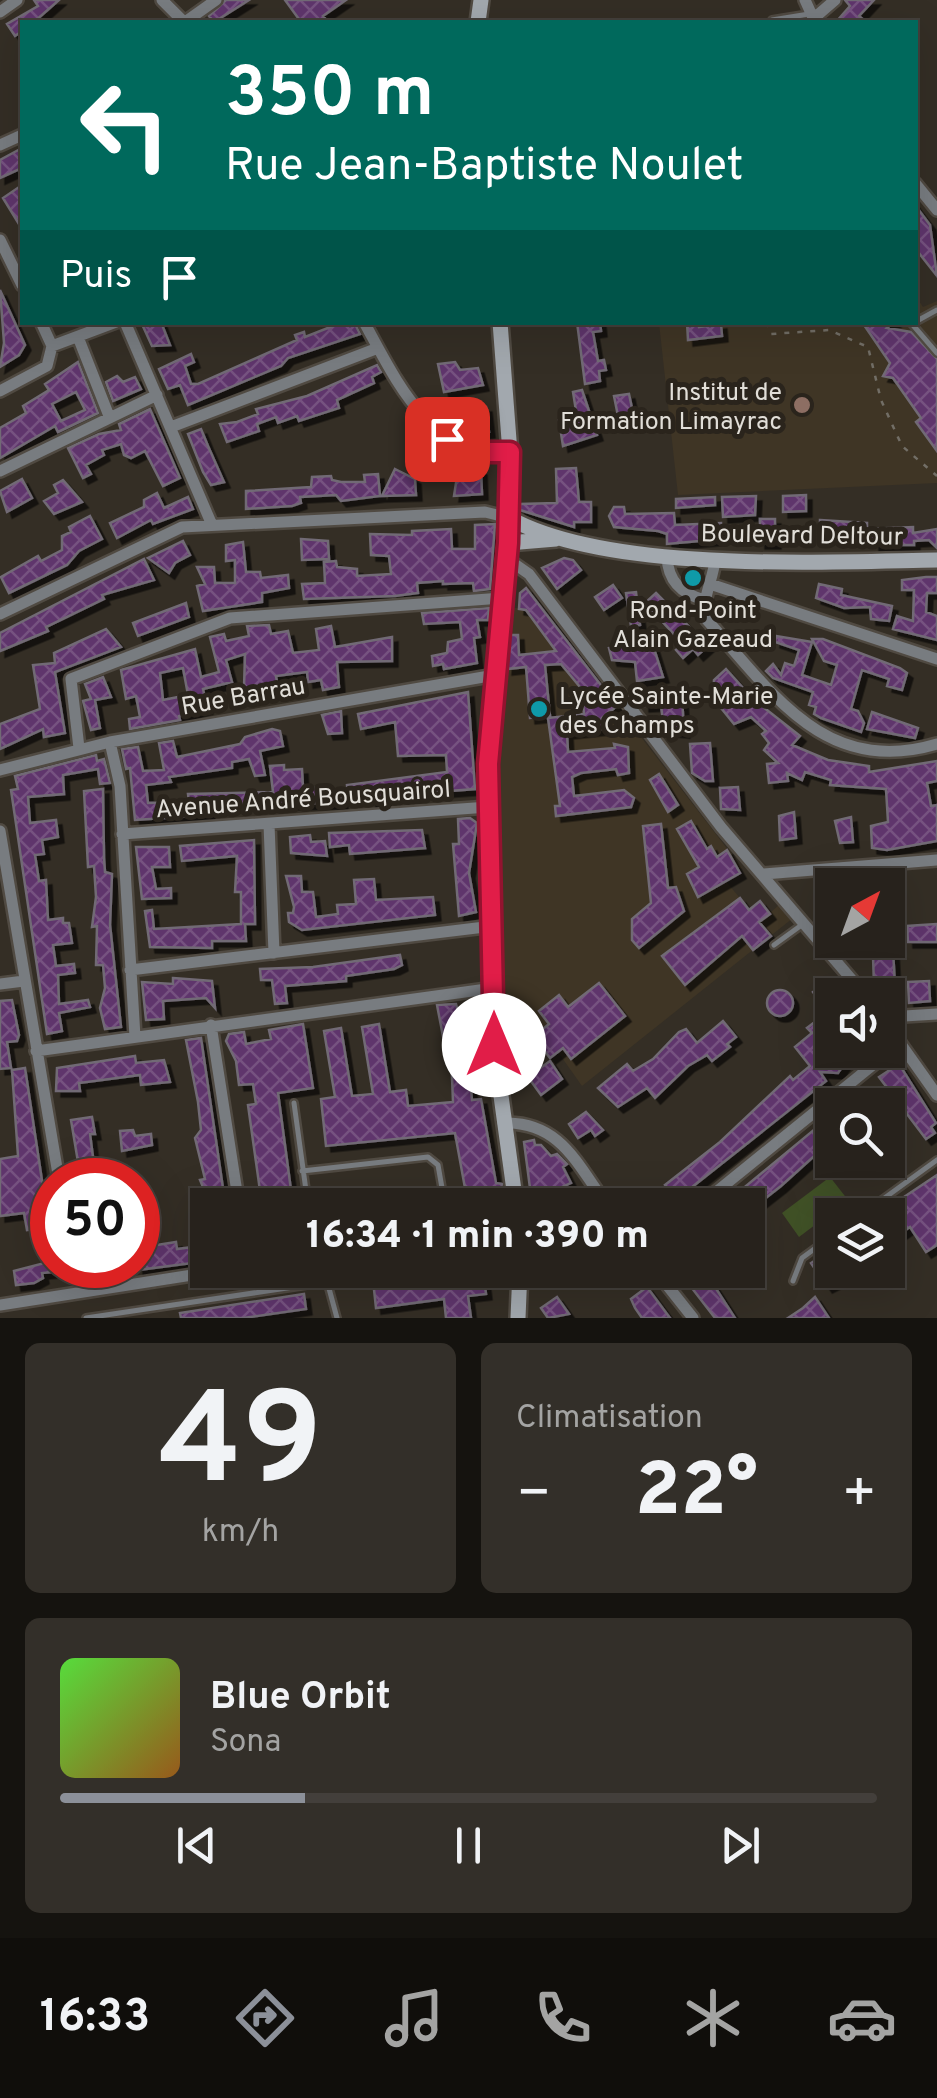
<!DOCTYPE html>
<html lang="fr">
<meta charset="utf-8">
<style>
:root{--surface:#27221c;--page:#332f29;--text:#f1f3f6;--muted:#a4a4a3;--line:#433f3b;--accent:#8c9099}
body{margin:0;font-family:Overpass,sans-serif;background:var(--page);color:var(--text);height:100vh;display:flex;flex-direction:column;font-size:38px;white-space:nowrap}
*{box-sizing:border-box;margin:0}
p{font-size:32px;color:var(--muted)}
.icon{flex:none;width:55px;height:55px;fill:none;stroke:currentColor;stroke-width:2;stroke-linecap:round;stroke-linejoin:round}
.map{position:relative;height:1318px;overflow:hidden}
.panel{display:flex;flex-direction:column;gap:25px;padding:25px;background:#15130f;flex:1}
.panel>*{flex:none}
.guide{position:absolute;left:20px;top:20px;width:898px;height:305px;border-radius:0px;box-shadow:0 10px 40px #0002,0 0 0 2px var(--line);background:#00695c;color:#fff;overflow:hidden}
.needle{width:65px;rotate:41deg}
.buttons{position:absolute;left:815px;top:868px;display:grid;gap:20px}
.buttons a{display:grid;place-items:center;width:90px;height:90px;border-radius:0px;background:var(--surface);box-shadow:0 10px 40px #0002,0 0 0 2px var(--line);font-size:50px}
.speed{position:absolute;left:30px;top:1158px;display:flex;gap:20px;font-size:50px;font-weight:700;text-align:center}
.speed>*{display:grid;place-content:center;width:130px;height:130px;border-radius:50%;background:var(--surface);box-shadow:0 10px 40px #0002,0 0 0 2px var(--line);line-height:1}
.speed .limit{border:15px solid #d22;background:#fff;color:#111}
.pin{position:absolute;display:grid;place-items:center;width:85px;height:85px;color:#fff;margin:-42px;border-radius:20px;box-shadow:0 5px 15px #0006}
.me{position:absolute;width:110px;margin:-55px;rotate:0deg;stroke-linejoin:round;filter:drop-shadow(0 0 8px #0008)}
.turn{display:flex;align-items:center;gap:35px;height:210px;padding:0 40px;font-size:45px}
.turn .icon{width:130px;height:130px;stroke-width:2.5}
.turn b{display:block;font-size:70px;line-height:85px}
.then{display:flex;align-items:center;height:95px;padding:0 40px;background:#0003;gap:20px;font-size:38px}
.big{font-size:75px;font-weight:800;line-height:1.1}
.panel .tile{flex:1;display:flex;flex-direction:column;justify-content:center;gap:15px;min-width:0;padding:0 35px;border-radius:15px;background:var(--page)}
.panel .dial{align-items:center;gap:0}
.dial b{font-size:130px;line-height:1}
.song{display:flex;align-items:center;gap:30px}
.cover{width:120px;height:120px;border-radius:15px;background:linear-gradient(135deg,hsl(110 70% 55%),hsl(30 70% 35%))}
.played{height:10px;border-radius:5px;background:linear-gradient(90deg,var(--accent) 30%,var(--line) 30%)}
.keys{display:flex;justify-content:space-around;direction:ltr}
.heat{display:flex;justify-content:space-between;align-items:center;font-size:55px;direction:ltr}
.panel .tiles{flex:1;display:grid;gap:25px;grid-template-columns:1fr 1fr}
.tile:last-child{grid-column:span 2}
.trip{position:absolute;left:190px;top:1188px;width:575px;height:100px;border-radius:0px;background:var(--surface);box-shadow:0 10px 40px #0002,0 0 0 2px var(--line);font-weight:800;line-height:100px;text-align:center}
.tabs{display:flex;height:160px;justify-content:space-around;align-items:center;background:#100e0b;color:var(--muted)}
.tabs .icon{width:70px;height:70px}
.tabs .active{color:var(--accent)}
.tabs b{font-size:45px;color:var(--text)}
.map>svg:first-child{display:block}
</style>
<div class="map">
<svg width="937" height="1318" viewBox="0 0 937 1318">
<defs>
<pattern id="building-cross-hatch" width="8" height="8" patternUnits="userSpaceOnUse" patternTransform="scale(2.5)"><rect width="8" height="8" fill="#5f356c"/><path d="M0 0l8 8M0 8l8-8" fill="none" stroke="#765280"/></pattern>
<filter id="shadow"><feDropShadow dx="5.5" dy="5.5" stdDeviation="0" flood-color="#0009"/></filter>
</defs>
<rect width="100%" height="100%" fill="#342e25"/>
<path fill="#3f3525" d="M915 295 923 307 937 301V483L678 495 659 323 915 322Z
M526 588 742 868 724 879 749 909 760 901 770 913 781 903 793 918 582 1086 524 1004 504 1001 498 765 511 608H518L520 593Z"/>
<path fill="#415227" d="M830 1177 848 1200 799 1237 782 1213Z"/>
<path fill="url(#building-cross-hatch)" stroke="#716a74" stroke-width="2.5" fill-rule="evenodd" filter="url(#shadow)" d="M34 0H59L34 22H22V31L15 36 7 24 38 6Z
M226 0H249L214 22 209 16Z
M285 0H346L323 16 328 22H301Z
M845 0H874L859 16 866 22H836L850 6Z
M22 148V168L0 178V160Z
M22 185V229L3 198Z
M915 205 930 225 937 276 915 248Z
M0 290 25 345 19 355 0 367 4 343Z
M141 322H161L170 345 152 346Z
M343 322H354L360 334 288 358 281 366 188 405 180 385 168 389 159 369 191 354 194 362 185 366 191 384H198L297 340 295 335 304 332 305 337Z
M577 322H600L601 331 593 332 598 361 604 360 606 370 599 371 600 381 585 384Z
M687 322H698L699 327 721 324 722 336 688 340Z
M862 322H894L887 328 911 332 937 359V451L916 422 921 418 893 378 883 376 890 363Z
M78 362 98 413 58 432 55 426 0 458V428L26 413 23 406 49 390 45 384ZM76 392 85 410 61 421 52 404Z
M455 362 460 370 478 368 483 385 444 392 438 364Z
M377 365 381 372 372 377 374 383 337 400 339 408 299 421 297 416 278 423 276 417 257 424 259 431 227 442 220 424 237 422 258 414 256 409 307 396Z
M117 376 123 382 135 377 141 389 113 401 106 382Z
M582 390 597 435 563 446 559 420 577 417 573 392Z
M629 394 633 413 618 416 614 396Z
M486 407 489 432 471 434 468 408Z
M150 409 180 478 163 486 145 451 131 458 124 455 121 444 102 450 104 455 86 465 91 474 83 478 68 448 99 434 121 430 119 424Z
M201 429 208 446 224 482 211 485 203 472 188 434Z
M428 435 439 452 421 463 410 446Z
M576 468 579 502H591V522H574V527L520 510V504L557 503 556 469Z
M395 469 415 479 416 495 382 496Z
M458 470H481L482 494 454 496Z
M378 474 380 496 341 501 336 495 300 497 301 503 292 506 246 509V491L311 487 312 477 331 476 332 480 341 482H365L364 475Z
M22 479 32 498 7 512 0 491Z
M63 480 82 502 54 514 44 501 58 493 54 485Z
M157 493 164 508 188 497 193 509 153 524 151 520 117 538 110 523 144 507V500Z
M806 495V511L783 512V496Z
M756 496 755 515 723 517 722 497Z
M715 497V505L676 508V499Z
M614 507H624L625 514 674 513 675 525 721 523V539L667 544V534L658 531 614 527 609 516Z
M90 516 102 539 79 551 67 565 9 593 1 577 38 556 41 561 62 550V536L71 532 69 527Z
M760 519H775V543H760Z
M820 520 867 523V529L913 527V533L937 529V548L929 540 914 541V545H874V540L820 537Z
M495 524 490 589 474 591 473 583 443 584V581L417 583 418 593 395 596 304 599 302 584 325 583 324 562 336 561 337 567 357 569V576L391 574 389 556 371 555 370 534 412 535V531L451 529 452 549H475V525Z
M301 539 328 541 329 559 302 560Z
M183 541 190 555 175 563 169 573 148 558Z
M243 542 246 572H260L261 578 288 575 289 588 262 593V602L203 611 197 586 205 584 197 567H214L215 583H235V560L226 561V545Z
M564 558 573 560 581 570 557 589 542 568Z
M144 559 154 580 102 595 104 599 46 627 48 631 0 651V633Z
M926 577H937V593H927L926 612 937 616V640L893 629 897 616 913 621 914 590H902V580Z
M819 584 842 589 841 595 892 606 889 621 871 619 870 607 844 608 816 598Z
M613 585 622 598 604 610 595 597Z
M526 588 617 706 602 718 604 729 567 733 568 752 615 748 614 744 628 747 629 773 618 775 616 769 581 773 572 777 574 796 624 790 634 798 631 807 556 816 555 806H560L548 718 584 714 583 703 589 698 561 664 545 665 550 716 530 718 526 667 507 669 510 635H518L519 655 556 651 526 610 519 609 520 593Z
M636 592 640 625 631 626 626 593Z
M656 593 708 646 698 655 693 649 683 658 676 650 683 644 645 603Z
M186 603 189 617 138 636 133 623Z
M489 608 488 620H477L480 637 474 638 477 663 444 669 443 664 433 666 432 656 447 653 448 642 462 639 460 622 424 624 422 613Z
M269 625 271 634 288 631 293 653 319 650 316 629 331 626 335 647 392 637V661L337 662 339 687 323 690 321 680 308 682 307 672 276 676 277 682 244 688 245 654 226 660 232 682 203 689 207 708 179 716 180 720 130 729 129 719 140 717 136 696 126 699 121 670 195 649 201 677 219 672 210 637 224 634 226 641 249 636 247 626ZM183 668 188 695 163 700 160 673Z
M106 629 121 647 55 672 65 733 44 737 43 729 0 749V724L40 709 33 665 55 663 54 653Z
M776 636 812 642 802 675 831 685 837 665 824 661 812 639H823L900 668 907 673 902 690 887 686 889 679 862 670 851 709 858 711 864 723 861 732 821 718 814 714 816 707 809 705 813 692 773 678 766 671 773 664 781 675 785 663 794 666 799 650 775 642Z
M652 642 663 677 637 681 635 662 612 660 609 648Z
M726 669 753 699 800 736 792 745 828 760 869 766V772L937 761V781L927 783 931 806 937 805V841L887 850 872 848 871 826 888 822 886 789 830 785 831 780 805 772 802 780 787 773 788 781 769 783 767 764 778 763 764 750 769 743 762 734 766 731 751 717 734 724 713 698 714 680Z
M103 677 111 697 95 700 100 728 91 730 83 701 91 699 85 684Z
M468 692 475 789 384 796 385 801 371 802V797L348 796 347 785 447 772 446 755 398 756 395 722 361 729 358 714Z
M644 694 682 697 684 732 664 730 661 705 644 706Z
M341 711 342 733 328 734 322 715Z
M872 712 918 728 915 738 867 729Z
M272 729 280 731 283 746 260 751 265 775 255 776 249 759 232 762V768L169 777 171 782 146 785 148 803 189 802 188 794 273 792 270 766 284 765V770L302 769 303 787 341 790 342 803 208 805 209 815 135 820 130 768 126 769 122 749 138 747 143 771 164 770 159 743 173 741 177 757 240 744 245 737Z
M710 743 713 781H705L692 773 690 744Z
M96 755 97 761 104 759 110 783 100 784 98 769 63 775 64 794 28 797 30 823 56 820 58 837 42 840 44 854 35 855 39 881 46 880 48 920 63 918V923H69L72 943 53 945 56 966 74 964 75 973 58 975 59 1004 88 1000 90 1007 59 1013 62 1031 47 1034 11 790 18 789 15 776Z
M659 774 678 805 668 812 650 780Z
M738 787 740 810 721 809 720 788Z
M103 789 104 858 105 872 112 874 110 925 121 1027 105 1029 100 1008 105 988 103 965H96L97 926 92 927 96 897 94 866 88 867 84 791Z
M794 812 796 838 780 840 779 816Z
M851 817 853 842 840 843 835 821Z
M470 818 477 823 469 873 476 912 459 916 453 844H459L458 819Z
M691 821 707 849 711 846 717 857 727 850 740 873 698 897 687 874 699 867 677 829Z
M661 824 668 888 676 887 684 911 639 948 632 940V919L651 903 643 826Z
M422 830 425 848 350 854 349 845 330 847 329 833Z
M310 835 311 842 325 841 327 856 291 853 290 837Z
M254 840 255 924H245L246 941H212V948L150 947 145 911 152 910 154 929 241 924V892H235L237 856 182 861 180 846Z
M136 847H169L170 867H152L156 889 171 888V898L142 899Z
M286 876H301L302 892H313L316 917 338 914 337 905 356 904 354 880 374 879 376 900 433 897 435 915 302 930 289 922 288 913H293L294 907Z
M740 898 749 910 760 901 770 914 759 922 771 936 753 950 742 936 685 985 662 956Z
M937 924V942H908L907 926Z
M883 948 893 951 895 985 874 986 873 956Z
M400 955 402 965 394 969 346 976V981L285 986 287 1003 275 1004 272 980H261L260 969 313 967Z
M173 978 212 981 215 1008 206 998 163 1001 164 1019 146 1020 142 982 173 984Z
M828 981 846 995H832V1018L813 992Z
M929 981 930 1001 909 1003 908 982Z
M599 983 625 1016 571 1059 563 1048 550 1058 540 1045 528 1055 514 1038 517 1028 523 1024 533 1037 549 1024 539 1011 559 995 568 1007Z
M767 1003a13 13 0 1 1 26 0a13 13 0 1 1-26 0Z
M12 1000 19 1035 17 1041 7 1042 11 1068 0 1069V1001Z
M456 1004 467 1044 472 1100 481 1099 496 1183 502 1184 499 1194 491 1189 467 1199 455 1133 326 1146 321 1099 335 1097 324 1031 341 1028 352 1096 373 1094 362 1027 379 1024 390 1092 406 1090 408 1106 453 1102 451 1052H446L437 1005Z
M824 1015 832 1026 824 1036 845 1063 838 1073 820 1072 826 1081 677 1199 665 1185 720 1142 790 1076 793 1080 810 1066 795 1047 812 1033 807 1028Z
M723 1021 736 1037 727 1044 730 1047 712 1061 707 1055 688 1066 655 1098 647 1088 618 1107 598 1088 627 1064 633 1071 653 1059 679 1032 686 1029 697 1043Z
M303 1024 313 1088 278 1093 293 1205H262L248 1105 256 1104 253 1084 239 1085 236 1061 226 1041 229 1034 244 1032 246 1044 271 1039 269 1030Z
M201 1038 225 1202 210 1204 200 1180 205 1179 195 1138 201 1130 198 1102 186 1040Z
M135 1056 136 1063 164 1060 170 1082 141 1085 140 1075 79 1083 80 1091H56L57 1068Z
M550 1061 562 1079 541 1095 528 1077Z
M899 1064 936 1123 931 1127 935 1133 926 1139 879 1077Z
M25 1068 49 1227 27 1230 24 1213 0 1216V1159L18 1156 12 1070Z
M586 1112 603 1130 595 1136 591 1130 578 1138 569 1124Z
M92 1117 95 1134H90L96 1180H81L71 1120Z
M827 1119 832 1127V1140L781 1186 749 1211 748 1205H723Z
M133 1130 135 1136 151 1134 152 1145 122 1151 120 1131Z
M534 1140 535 1145H541L551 1156 557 1154 567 1164 563 1167 571 1183 549 1193 555 1205H540L530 1188 524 1142Z
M937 1175V1245L926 1252 910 1227 888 1242V1215H877Z
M176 1242 177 1249 208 1245V1261L138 1270V1248Z
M830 1251 832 1270H843L847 1277 827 1287 811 1263Z
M52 1261V1272L42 1273 43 1278 34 1283 16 1285 14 1271Z
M62 1265H90L91 1275 67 1279Z
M443 1270H483L486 1294 468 1296 471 1318H446L444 1299 376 1308 373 1280Z
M678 1270H704L735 1318H715Z
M647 1287 670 1318H642L635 1308 631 1299Z
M304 1294 306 1309 243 1318H181L180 1313Z
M557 1297 569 1314 548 1318 541 1308Z
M815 1297 829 1318H788L803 1308Z"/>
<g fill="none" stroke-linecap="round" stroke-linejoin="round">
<g stroke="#504a42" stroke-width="10">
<path id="lane" d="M772 20 809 14
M915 322 937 310
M912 324 937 353
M774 945 803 924
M294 1103 308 1205
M302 1171 428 1157 438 1165 445 1205
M861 1215 937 1160
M324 1270 337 1318
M793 1281 802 1258 832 1236
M86 1318 327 1282"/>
</g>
<g stroke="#504a42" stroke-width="16">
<path id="street" d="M162 0 184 22
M805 0 815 22
M0 12 17 0
M813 19 835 0
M185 22 216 0
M0 145 22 135
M915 183 937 210
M0 240 22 285
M41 322 52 346
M125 322 212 525
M364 322C399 386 429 454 510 453
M78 337 109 416
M52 346 116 322
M0 391 47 366 52 346
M171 427 378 348
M0 471 157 395
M667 557C668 581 681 594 705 600
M506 558 529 574 721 827 865 995
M715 559C714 579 699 603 707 620 773 694 826 777 937 744
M713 585 937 659
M0 614 182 527 485 512 509 518
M110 742 120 786 135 1037
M79 748 71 679 230 618 502 598
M0 770 110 742 495 675
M269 824 274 953
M0 831 59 1180
M122 834 488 807
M764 874 937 860
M130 970 493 926
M0 984 24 981
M888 1017 937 1014
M211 1025 239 1205
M888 1026 937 1095
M36 1051 494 988
M503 1123C560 1121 577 1164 607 1205
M700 1205 900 1043
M655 1270 693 1318
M0 1305 224 1270"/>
</g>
<g stroke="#504a42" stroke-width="20">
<path id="secondary" d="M478 22 481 0
M500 322 510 453 509 518 489 737 488 807 494 1045 516 1205
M509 518C609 573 822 562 937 560
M508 543 556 539
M518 1318 520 1270"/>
</g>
<path stroke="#726e66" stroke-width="2.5" stroke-dasharray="5 8" stroke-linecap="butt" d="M767 322 771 334 829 330 868 347 881 400 902 446 937 476"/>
<use href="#lane" stroke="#787c80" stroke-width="5"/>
<use href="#street" stroke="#787c80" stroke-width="11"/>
<use href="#secondary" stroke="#a2a8ae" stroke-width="15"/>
</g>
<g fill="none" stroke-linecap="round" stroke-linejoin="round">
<g stroke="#92132f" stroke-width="25">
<path id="route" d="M447 439 483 452H510L508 543 488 764 494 1045"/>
</g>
<use href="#route" stroke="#e11d48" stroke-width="18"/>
</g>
<circle fill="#8d6e63" stroke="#2a241c" stroke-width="4" cx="802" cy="405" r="10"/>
<g fill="#0f9aa8" stroke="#2a241c" stroke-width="4">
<circle cx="693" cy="578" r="10"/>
<circle cx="539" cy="709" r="10"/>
</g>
<g text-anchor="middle" stroke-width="10" stroke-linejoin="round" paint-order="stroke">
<g font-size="25" fill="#e1ded8" stroke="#2a241c" text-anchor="end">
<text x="782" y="400">Institut de<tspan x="782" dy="29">Formation Limayrac</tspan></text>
<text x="693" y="618" text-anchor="middle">Rond-Point<tspan x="693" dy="29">Alain Gazeaud</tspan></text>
<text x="559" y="704" text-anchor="start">Lycée Sainte-Marie<tspan x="559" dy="29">des Champs</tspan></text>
</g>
<g font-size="25" fill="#e1ded8" stroke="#2a241c">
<text transform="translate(802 534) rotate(1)" y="9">Boulevard Deltour</text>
<text transform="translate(243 695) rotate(-10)" y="9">Rue Barrau</text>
<text transform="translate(303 798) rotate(-4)" y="9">Avenue André Bousquairol</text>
</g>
</g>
</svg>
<div class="buttons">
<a><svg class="needle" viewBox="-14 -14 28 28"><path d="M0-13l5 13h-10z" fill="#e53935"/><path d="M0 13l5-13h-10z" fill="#a4a4a3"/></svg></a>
<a><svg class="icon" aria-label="sound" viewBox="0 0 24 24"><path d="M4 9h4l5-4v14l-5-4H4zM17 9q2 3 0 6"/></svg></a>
<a><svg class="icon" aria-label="search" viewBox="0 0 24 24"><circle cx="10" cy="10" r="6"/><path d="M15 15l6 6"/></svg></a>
<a><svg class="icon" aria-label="layers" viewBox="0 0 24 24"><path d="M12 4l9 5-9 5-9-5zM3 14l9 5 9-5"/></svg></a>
</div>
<div class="speed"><div class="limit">50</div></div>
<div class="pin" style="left:447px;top:439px;background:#d93025"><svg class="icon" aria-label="arrive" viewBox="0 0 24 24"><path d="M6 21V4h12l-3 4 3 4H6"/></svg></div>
<svg class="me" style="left:494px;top:1045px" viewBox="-20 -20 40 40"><circle r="19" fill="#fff"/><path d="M0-13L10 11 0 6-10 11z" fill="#e11d48"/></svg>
<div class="trip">16:34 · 1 min · 390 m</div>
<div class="guide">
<div class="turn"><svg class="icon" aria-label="left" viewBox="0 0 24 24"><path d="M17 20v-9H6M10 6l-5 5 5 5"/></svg><div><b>350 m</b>Rue Jean-Baptiste Noulet</div></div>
<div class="then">Puis<svg class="icon" aria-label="arrive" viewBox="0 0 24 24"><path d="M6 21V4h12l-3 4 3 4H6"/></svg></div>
</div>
</div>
<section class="panel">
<div class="tiles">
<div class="tile dial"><b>49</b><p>km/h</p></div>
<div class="tile"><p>Climatisation</p>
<div class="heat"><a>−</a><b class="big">22°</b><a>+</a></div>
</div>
<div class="tile">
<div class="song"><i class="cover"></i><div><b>Blue Orbit</b><p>Sona</p></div></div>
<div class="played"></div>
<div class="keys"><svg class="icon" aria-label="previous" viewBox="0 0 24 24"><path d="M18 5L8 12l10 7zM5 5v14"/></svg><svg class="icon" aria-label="pause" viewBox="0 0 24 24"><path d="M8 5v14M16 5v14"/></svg><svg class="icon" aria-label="next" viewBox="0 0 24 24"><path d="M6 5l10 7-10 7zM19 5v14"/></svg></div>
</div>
</div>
</section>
<nav class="tabs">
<b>16:33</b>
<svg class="icon active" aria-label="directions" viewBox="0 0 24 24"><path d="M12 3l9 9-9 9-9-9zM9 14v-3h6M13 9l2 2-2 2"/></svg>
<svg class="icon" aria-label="music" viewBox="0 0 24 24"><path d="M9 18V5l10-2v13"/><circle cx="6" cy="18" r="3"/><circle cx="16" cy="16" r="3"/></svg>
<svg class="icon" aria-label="phone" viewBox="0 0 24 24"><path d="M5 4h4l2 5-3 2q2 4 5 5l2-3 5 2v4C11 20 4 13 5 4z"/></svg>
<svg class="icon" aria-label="climate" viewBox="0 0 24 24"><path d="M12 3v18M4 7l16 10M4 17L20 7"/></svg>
<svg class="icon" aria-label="car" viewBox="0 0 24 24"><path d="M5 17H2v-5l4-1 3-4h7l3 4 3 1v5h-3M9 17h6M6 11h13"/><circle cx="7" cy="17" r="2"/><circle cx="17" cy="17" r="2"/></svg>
</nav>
